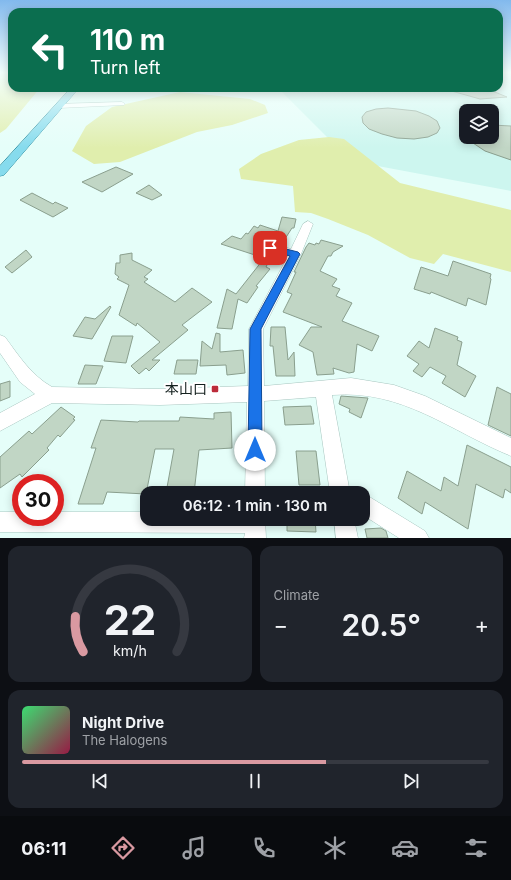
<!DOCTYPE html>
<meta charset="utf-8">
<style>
:root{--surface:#171b24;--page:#20242c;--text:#f1f3f6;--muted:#9ea1a6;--line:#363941;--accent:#d999a1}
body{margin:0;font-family:Inter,"Noto Sans JP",sans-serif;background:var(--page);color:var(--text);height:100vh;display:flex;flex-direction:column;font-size:15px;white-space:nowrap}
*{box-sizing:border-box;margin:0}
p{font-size:13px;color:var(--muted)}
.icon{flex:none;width:22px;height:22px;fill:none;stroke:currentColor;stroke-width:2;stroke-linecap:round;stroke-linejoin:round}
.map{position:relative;height:538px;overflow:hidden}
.panel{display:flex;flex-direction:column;gap:8px;padding:8px;background:#0d0f14;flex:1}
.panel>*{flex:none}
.top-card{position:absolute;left:8px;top:8px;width:495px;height:84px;border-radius:12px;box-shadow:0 2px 10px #0003;background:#0b6e4f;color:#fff;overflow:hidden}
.tools{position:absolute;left:459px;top:104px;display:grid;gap:8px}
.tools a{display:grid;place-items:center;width:40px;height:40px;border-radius:8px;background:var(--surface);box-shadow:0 2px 10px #0003;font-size:20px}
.speed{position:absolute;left:12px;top:474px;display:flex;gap:8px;font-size:20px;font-weight:700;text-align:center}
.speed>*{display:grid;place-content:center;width:52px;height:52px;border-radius:50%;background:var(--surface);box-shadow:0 2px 10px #0003;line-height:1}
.speed .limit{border:6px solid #d22;background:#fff;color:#111}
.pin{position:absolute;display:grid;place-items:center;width:34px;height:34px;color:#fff;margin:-17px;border-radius:8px;box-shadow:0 2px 6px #0006}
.me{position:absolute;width:44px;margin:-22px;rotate:0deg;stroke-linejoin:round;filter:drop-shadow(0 0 3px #0008)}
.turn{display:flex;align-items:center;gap:14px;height:84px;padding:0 16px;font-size:18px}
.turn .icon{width:52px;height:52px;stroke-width:2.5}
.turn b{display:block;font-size:28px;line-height:34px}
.big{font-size:30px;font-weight:600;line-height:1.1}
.panel .card{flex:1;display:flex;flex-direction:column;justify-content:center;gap:6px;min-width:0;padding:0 14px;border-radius:12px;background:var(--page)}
.panel .dial{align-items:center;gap:0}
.dial svg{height:104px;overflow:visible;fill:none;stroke:var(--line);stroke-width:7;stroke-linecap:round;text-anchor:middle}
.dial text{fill:var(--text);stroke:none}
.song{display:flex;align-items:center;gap:12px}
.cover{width:48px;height:48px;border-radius:6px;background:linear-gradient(135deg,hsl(140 70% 55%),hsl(340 70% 35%))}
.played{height:4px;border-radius:2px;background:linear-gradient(90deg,var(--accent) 65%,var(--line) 65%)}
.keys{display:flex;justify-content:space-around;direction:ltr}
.heat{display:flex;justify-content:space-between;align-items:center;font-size:22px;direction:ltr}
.panel .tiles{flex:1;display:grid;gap:8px;grid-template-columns:1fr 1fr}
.card:last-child{grid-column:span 2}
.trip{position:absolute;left:140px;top:486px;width:230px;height:40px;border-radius:12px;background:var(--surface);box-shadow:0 2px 10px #0003;font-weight:600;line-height:40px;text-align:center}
.tab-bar{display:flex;height:64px;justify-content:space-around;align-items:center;background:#090b0e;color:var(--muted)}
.tab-bar .icon{width:28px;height:28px}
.tab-bar .active{color:var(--accent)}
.tab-bar b{font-size:18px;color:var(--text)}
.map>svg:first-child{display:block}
</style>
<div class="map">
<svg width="511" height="538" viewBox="0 0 511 538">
<rect width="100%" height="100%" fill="#e5fef9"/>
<path fill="#cdf6ef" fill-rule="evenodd" d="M499 73H511V191L351 161 278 88H499ZM466 111H492V137H466Z"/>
<path fill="#e0eead" d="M0 73H12V88H40L6 129 0 133Z
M180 92 250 99 265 105 268 113 232 125 197 132 120 162 94 164 72 151 86 126 112 107Z
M329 137 344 139 400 183 511 210V272L443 254 434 264 410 258 368 235 328 219 311 213 295 212 293 186 241 179 239 169 261 154 299 140Z"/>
<path fill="#c1d6c5" stroke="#8a9f8e" d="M449 88H485L507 97 480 99 448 90Z
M388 108 416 111 429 116 437 121 440 128 437 133 428 137 414 139 397 138 382 134 369 129 363 123 362 117 366 112 376 109Z
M492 125 511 126V160L485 151 464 137H492Z
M116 167 133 174 102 192 82 182Z
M149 185 162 195 152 200 136 193Z
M32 193 53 204 55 202 68 208 53 217 20 200Z
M282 217 296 219 294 228H292L281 245 270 242 265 243 263 246 265 251 273 253 266 267 270 269 256 286 258 287 247 303 238 299 232 329 217 328 227 289 236 294 262 261 256 259 258 256 221 244 232 236 241 239 246 233 248 234 254 226 258 228 260 225 278 231Z
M321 240 343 246 333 252 331 256H328L320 271 337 279 332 286 340 289 336 296 352 303 342 321 379 336 372 351 357 344 354 372 349 373 333 368 334 374 317 375 313 352 299 345 311 327H322L283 312 292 294 287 292 296 272H294L306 247 309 243 315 245 316 243 319 244Z
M26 250 32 257 12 273 5 267Z
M132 253V260L152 270 144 277 148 279 144 282 175 302 192 288 212 302 182 325 188 330 152 360H160L149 371 146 368 139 374 131 366 160 342 137 323 136 326 119 315 129 285 117 279 119 277 115 274 116 263H120V255Z
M453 261 491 274 490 278 491 279 486 305 468 298 466 306 431 292 430 294 414 289 421 267 448 276Z
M110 306 111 307 92 339 73 336 85 317 95 319Z
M271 327H285L288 360 294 352 295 376H276L273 346H270Z
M435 328 458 337 457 340 462 342 457 365 476 376 465 397 442 383 446 376 430 367 422 377 413 371 419 364 407 356 419 341 429 348Z
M216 333 220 334V352L243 350 245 373 227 375 226 365 200 366 202 341 212 349Z
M112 336H133L126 363 104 361Z
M177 360H198L196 374H174Z
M85 365 103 366 96 384H78Z
M10 381V397L0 401V384Z
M497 387 511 394V436L488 425Z
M341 396 368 398 361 418 349 412 350 409 339 404Z
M311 406 314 424 285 425 283 407Z
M61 407 75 417 73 419 75 420 60 437 58 435 47 448 49 450 22 477 20 474 0 488V457L29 431 32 434Z
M231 412 232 448 199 450 194 493H166L174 449H155L146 494 107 492 103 504H78L96 448H91L101 420 138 422 139 421H179L180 417 214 419V413Z
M467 445 511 467V493L505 489 503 498 476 484 468 529 425 502 422 514 398 498 407 471 441 491 444 477 458 486Z
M296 451H316L320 485H299Z
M287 519H315L316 532 287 531Z
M381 528 386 531 388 538H367L365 529Z"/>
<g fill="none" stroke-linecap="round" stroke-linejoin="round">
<g stroke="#a8c6c0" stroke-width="1">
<path id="minor" d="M122 102 125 104 124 105 59 108 56 106 59 104Z
M308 221 313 224 301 254 263 329 264 386 351 378 394 385 425 396 511 438V456C450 431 402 389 332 395L350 493H330L316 397 264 401 265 493H245L247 402 160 405 52 403 0 431V413L35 394 20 382 0 353V335L5 337C19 356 31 375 52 387L160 389 248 386 249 329 288 256 266 250 264 247 266 244 270 243 291 249 303 224Z
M363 493 425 531 429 538H399L363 515Z
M0 512H21V517H55V512H147V519H265L266 538H244L245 533 0 532Z
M334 519H354L358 538H336Z"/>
</g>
<g stroke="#298a9d" stroke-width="1">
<path id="major" d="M71 88H79L4 175 0 176V166Z"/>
</g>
<use href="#minor" fill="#fff" fill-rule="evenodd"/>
<use href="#major" fill="#86dbed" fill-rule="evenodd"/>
</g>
<linearGradient id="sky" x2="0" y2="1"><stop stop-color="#82b9ed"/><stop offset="0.49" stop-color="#f3fffc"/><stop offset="1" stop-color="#f3fffc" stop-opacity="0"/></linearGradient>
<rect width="511" height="148" fill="url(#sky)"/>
<path fill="#1a73e8" stroke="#114b97" d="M267 245H270L298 252 300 254 261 329 262 450 260 455 255 457 250 455 248 450 250 329 290 256 267 250 266 248Z"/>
<rect fill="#bc2b3a" stroke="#fff" stroke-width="1.5" x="211" y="385" width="8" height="8" rx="2"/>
<g text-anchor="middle" stroke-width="4" stroke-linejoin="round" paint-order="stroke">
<g font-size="14" fill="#14201e" stroke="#fff" text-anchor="end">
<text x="207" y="394">本山口</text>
</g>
</g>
</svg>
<div class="tools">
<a><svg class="icon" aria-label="layers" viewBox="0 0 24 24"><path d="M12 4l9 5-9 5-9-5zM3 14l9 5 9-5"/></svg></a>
</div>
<div class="speed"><div class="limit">30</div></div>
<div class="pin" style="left:270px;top:248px;background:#d93025"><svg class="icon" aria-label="arrive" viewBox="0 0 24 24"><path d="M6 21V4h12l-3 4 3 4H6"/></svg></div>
<svg class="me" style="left:255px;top:450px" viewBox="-20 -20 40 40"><circle r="19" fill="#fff"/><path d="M0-13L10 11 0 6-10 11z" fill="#1a73e8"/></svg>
<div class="trip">06:12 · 1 min · 130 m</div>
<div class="top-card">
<div class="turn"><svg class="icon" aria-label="left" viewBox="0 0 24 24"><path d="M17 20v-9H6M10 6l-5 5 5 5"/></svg><div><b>110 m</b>Turn left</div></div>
</div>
</div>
<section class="panel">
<div class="tiles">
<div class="card dial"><svg viewBox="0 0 100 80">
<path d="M14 69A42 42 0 1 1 86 69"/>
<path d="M14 69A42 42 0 0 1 8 42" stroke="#d999a1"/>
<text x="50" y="56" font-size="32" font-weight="700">22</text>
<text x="50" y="72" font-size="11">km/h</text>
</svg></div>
<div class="card"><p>Climate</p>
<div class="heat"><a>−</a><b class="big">20.5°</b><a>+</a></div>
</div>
<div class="card">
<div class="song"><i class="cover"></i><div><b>Night Drive</b><p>The Halogens</p></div></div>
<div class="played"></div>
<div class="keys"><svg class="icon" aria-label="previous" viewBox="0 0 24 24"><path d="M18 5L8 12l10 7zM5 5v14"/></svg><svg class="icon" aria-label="pause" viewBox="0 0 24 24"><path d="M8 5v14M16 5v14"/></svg><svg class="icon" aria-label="next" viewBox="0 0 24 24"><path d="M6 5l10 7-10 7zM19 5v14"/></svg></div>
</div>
</div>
</section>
<nav class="tab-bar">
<b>06:11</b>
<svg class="icon active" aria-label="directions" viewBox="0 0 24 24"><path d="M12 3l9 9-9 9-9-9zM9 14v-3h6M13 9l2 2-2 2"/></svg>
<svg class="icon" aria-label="music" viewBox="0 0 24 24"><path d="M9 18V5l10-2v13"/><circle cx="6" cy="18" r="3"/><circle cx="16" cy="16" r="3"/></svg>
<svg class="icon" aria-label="phone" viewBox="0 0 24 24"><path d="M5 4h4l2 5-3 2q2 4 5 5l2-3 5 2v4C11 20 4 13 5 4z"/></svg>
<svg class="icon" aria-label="climate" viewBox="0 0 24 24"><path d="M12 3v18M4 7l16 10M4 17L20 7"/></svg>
<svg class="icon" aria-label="car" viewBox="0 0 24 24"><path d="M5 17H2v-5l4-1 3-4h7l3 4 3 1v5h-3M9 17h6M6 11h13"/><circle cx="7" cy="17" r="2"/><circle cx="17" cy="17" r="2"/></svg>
<svg class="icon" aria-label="filters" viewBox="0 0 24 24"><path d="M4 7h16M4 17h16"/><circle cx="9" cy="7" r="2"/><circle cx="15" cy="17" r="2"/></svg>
</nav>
